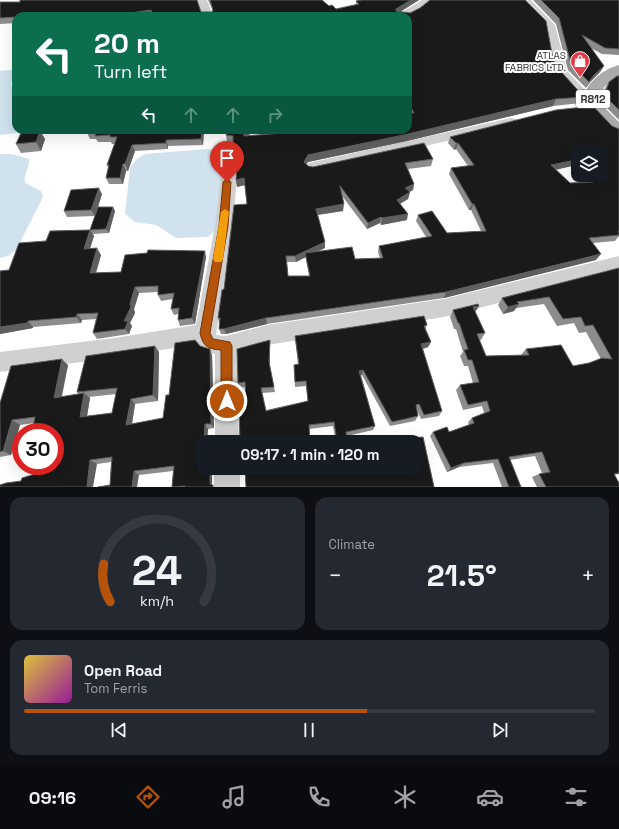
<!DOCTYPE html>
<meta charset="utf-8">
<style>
:root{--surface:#171b24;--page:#242831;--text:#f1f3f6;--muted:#9ea1a6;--line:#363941;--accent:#b45309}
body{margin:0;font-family:"Space Grotesk",sans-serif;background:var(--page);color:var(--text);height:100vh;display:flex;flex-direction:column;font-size:15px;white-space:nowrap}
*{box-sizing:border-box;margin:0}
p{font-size:13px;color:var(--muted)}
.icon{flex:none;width:22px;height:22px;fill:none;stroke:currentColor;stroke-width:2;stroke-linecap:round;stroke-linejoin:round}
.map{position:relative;height:487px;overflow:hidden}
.drawer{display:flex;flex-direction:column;gap:10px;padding:10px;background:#0d0f14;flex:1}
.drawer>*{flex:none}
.guide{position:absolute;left:12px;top:12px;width:400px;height:122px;border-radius:12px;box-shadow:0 4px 16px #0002;background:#0b6e4f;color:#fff;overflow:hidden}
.buttons{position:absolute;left:571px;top:146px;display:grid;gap:8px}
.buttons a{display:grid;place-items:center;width:36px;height:36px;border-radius:8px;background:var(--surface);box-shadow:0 4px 16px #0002;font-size:20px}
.speed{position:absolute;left:12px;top:423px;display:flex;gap:8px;font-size:20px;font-weight:700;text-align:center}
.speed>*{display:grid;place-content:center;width:52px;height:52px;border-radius:50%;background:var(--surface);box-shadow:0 4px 16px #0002;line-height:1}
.speed .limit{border:6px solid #d22;background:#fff;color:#111}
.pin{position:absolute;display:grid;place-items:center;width:34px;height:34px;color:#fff;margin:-41px -17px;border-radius:50% 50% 50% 0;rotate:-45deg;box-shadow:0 0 4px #0007}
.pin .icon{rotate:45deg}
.me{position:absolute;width:44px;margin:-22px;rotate:0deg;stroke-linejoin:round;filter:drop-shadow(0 0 3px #0008)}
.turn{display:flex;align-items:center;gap:14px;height:84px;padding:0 16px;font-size:18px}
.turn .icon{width:52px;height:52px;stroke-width:2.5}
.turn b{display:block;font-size:28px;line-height:34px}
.lanes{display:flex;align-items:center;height:38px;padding:0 16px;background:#0003;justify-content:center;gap:20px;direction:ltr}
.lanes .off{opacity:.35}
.big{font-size:30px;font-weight:800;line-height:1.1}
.drawer .tile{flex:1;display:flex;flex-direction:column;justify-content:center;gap:6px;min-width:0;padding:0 14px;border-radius:12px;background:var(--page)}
.drawer .dial{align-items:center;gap:0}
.dial svg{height:104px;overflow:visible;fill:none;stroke:var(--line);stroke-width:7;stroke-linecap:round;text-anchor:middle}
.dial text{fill:var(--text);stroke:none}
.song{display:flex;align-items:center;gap:12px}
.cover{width:48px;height:48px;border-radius:6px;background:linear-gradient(135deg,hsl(50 70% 55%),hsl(300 70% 35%))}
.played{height:4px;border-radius:2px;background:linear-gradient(90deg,var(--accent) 60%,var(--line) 60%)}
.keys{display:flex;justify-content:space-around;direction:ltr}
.heat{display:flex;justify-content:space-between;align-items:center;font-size:22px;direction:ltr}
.drawer .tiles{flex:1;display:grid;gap:10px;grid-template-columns:1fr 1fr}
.tile:last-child{grid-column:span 2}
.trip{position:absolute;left:196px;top:435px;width:228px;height:40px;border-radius:12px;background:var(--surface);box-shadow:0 4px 16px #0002;font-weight:800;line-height:40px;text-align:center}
.tabs{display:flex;height:64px;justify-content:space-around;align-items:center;background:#090b0e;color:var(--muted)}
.tabs .icon{width:28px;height:28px}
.tabs .selected{color:var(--accent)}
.tabs b{font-size:18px;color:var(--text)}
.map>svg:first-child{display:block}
</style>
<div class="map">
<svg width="619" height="487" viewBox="0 0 619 487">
<rect width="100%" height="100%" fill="#fff"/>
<path fill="#cfe2ee" d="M10 70 15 72V75L11 83V86L16 87V130H40L0 135V71Z
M208 149 223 152 226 160 224 198 218 228 208 237 176 238 156 225 135 222 125 214 130 168 137 159 145 154Z
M0 154H11L29 159C30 168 23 174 25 183L41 191 43 197 16 250 8 256 0 258Z"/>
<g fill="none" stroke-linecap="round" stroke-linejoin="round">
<path fill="#d0d0d0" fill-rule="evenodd" d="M197 0H207L213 16H203Z
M422 0H433L418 12 408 17 396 16Z
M520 0H531L555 25 567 71 599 104 601 107 599 110H589L555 72 552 65 545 26Z
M511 118 516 119 518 122 516 125 313 172 308 171 305 167 308 163 313 162Z
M229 168 235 169 237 173 233 226 216 335 226 336 267 325 444 299 619 256V272L444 317 267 345 237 353 239 442H215V354L203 351 198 344 114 358 0 372V352L114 338 196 325 215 226 221 173 223 169Z
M214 468H240V487H214Z"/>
<path fill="#ababab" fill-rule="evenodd" d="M619 65V76L604 87 601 97 605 108 619 122V136C611 134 607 129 602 124 595 117 585 108 585 98 584 83 606 68 619 65Z"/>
</g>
<path fill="#8c8c8c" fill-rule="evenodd" d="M208 0H322L329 6 336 9 356 5V1L360 0H419L400 12 553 59 556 66 584 97 581 103 553 106 407 141 308 162 306 164 308 166 313 167 433 159 431 166 408 169 414 184 413 190 409 192H410L408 199 400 204 407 220 381 225 380 223 367 229 342 196 343 211 318 215 325 248 318 251 355 259 380 258 378 252 379 246 426 237 416 221 418 215 447 233 481 231 471 210H469L449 174 451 168 468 166 456 149 454 150 448 143 450 137 612 126 619 129V237H618L615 241 593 243 596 260 444 298 267 324 226 334H221L219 329V323L218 318 224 289 247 204 245 185 237 187 236 180 237 171 234 167 233 161V142L227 141 226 135 228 130 204 131 203 145 168 146V149L135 151 128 171H126L123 184H109L106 178 108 168 107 165 115 144H112L111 142H98L96 139H90L87 133 88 130H265L244 136 408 130 410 113 408 111V16H16V23L0 24V2H20L212 12 213 11ZM578 153 600 175H580L585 182 570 183 556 170 572 166 575 167 578 172ZM306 257 309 276H288L287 262H296Z
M533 0H619V55L602 54 591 48 604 66 600 72 591 81 586 88 568 70 556 24Z
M619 76V120L606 107 603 97 605 88 609 82Z
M40 131 45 139 41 151 21 153 16 144Z
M102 194 98 207H113L115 211 109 233 93 234 94 236 90 248 101 255 96 273 121 272 206 257 195 324 180 326 178 320V314L174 315 171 309 173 299 161 301 158 295V292L139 293 134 309 135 313 130 323 132 326 129 334 97 339 93 333 96 319 82 320 81 323 33 327V328L0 334 9 270 46 241 90 230 95 216 67 217 64 211Z
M619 268V474L614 475 619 487H537L532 477 539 474 542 473 535 456 510 460 521 487H502L493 463 459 467 447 472 430 436 433 432H449L469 425 468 422 472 418 484 413 482 406 463 410 456 390 460 385 473 383 468 366H464L460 356 463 352 456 329H454L450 317 453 310 479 306 475 312 485 333 481 340H479L486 356 521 355 526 349 573 366 589 363 601 359 586 332 579 333 574 323 557 326 544 304 516 308 514 311 503 314 498 305 502 298Z
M424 316 427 325 425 330 431 342 428 347 423 349 442 411 439 416 421 419 417 410 418 416 415 421 390 426 362 375H361L375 426 373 430 347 436 348 442H336L333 426 309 429 310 442H240L239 403 246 402 245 387 239 388 238 383 237 349 270 340V367L275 392 262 393 266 410 308 401 306 386 295 387 294 365H298L295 336Z
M200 346 212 355 214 428 208 429 207 442H203V468H206V471L212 475V485L214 487H172L173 471 139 475 110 485 111 462 97 464 21 481 35 474 34 473H32L24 470 34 423 20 425 11 455 0 457V403L68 365 62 397 79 394 77 392 159 352 158 401 135 404 132 424 163 418 169 395ZM116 394 112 413 87 416 90 398 89 397Z
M423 437 434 487H246L245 468H417V442H399L401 439Z"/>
<path fill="#5f5f5f" d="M411 0H419L395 15 396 9Z
M151 10 152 16H109Z
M604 66 600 72 591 81 586 88 594 75Z
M556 99 553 106 407 141 308 162 304 168V162L308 155Z
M202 130H204V131L203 145 201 139Z
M243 130H265L244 136Z
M40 131 45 139 41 151 36 142Z
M166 140 168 146V149L166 143Z
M456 143H458L456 149 454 150Z
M132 145 135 151 128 171 125 164Z
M576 160 572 166 548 171 551 165Z
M123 164 126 171 123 184 120 178Z
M244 178 245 185 237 187 236 180Z
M414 184 413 190 404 195 405 188Z
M99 188 102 194 95 216 91 210Z
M410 192 408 199 396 206 397 200Z
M344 204 343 211 316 215V209Z
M472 204H474L471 210H469Z
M113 207 115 211 109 233 106 229Z
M408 214 407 220 381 225 382 218Z
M381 217 380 223 367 229 368 223Z
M90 230 94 236 88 255 84 249Z
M325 242V248L306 257 305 253 306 257 296 262 295 256Z
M97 248 101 255 94 279 90 273Z
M205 251 206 257 195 324 192 318Z
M601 254 596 260 444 298 446 292Z
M135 287 139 293 134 309 135 313 130 323 132 326 129 334 125 329 124 321 130 304Z
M519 304 514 311 503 314 508 307Z
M479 306 475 312 473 307Z
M77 314 82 320 81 323 76 317Z
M266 318 267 324 226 334 224 329Z
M28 321 33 327V328L0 334V327Z
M270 340V367L269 362Z
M431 342 428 347 419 350 421 344Z
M155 346 159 352 158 401 153 395Z
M210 349 212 355 214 428 211 424Z
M62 359 68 365 60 403 54 398Z
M363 370 362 375 358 376 359 371Z
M84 393 90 398 86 422 80 417Z
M131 399 135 404 131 430 126 425Z
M12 420 20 425 11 455 3 451Z
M205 424 208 429 207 442H204Z
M90 460 97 464 93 487H87Z
M464 463 459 467 447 472 451 468Z
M203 468H206V475L203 472Z
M134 471 139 475 137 487H132Z
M210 471 212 475V487L210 484Z"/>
<path fill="#1a1a1a" stroke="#5f5f5f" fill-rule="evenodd" d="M20 0H197L201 12H212L213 10 210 0H322L329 6 332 5 336 9 359 4 356 1 362 0H411L396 9V11L410 13 420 8 430 0H525L546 21 553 59 556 66 584 97 556 99 408 134 308 155 304 162 308 166 313 167 424 143 433 159 405 163 414 184 405 188 410 192 397 200 408 214 382 218 381 217 368 223 340 186 344 204 316 209 325 242 295 256H286L288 276H310L305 253 352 247 355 259 383 258 379 246 432 236 418 215 432 211 447 233 486 231 474 204H472L451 168 474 165 458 143H456L450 137 556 110 593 106 612 126 619 129V231H618L619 233V235L589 238 601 254 446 292 266 318 224 329H219L220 318H218L222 290 224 289 234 205 247 204 244 178 236 180 237 167 233 161V136L226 135 229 130H243L244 136 324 130H408V113H414L408 102V16H152L151 10 109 16H16V17L0 18V2H20ZM578 153H600V175H589L593 182 570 183 551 165 576 160 578 161Z
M541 0H619V49L605 48 582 35 604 66 594 75 589 82 571 64 559 18Z
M617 76H619V110L610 101 606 91 609 82Z
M88 130H202L201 139 166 140V143L132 145 125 164H123L120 178H106L109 165H107L117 137H110V135L95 136 96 132 87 133Z
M40 131 36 142 16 144 21 133Z
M99 188 91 210 64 211 71 190Z
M98 207H113L106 229 90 230Z
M90 230 84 249 97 248 90 273 121 272 125 255 147 253 148 250 205 251 192 318 178 320 179 308 171 309 174 293 158 295V286L135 287 130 304 131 307 124 321H128L125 329 93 333 98 313 77 314 76 317 28 321 27 323 0 327V271L9 270 19 243 46 241 50 231Z
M619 268V473L614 474 619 483V487H546L539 474 550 472 542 452 509 457 521 487H509L498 459 464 463 451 468 433 432 447 427 449 432 474 423 472 418 490 411 487 401 468 405 460 385 479 382 472 360H468L464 350 468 349 459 323H458L453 310 478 304 479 306 473 307 485 333 477 334 486 356 529 355 526 349 561 345 573 366 589 363 602 358 612 359 593 325 585 326 581 317 563 319 549 297 517 302 519 304 508 307 502 298Z
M424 316 427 325 424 326 431 342 421 344 442 411 424 415 419 404 416 405 418 416 392 422 363 370 359 371 375 426 346 432 348 442H337L334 422 309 425 310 442H240L239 403 246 402 245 382 238 383 237 349 270 340 269 362 274 387 261 388 266 411 308 401 306 381 295 382 294 365 299 364 295 336Z
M195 340 200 346 210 349 211 424H205L204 442H203V472L210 471V484L213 485V487H184L185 486 172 487 174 466 134 471 132 487H98L110 485 112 457 90 460 87 487H0V485L6 483 21 481 22 478 35 474 34 469 24 470 25 466H55V432H32L35 417 12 420 3 451 0 452V403L11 366 62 359 54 398 84 393 80 417 112 413 117 388 77 392 86 356 155 346 153 395 131 399 126 425 163 418 166 395H169L175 343Z
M423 437 434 487H246L245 468H417V442H403L401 439Z
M379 441V442H362Z"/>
<path fill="#b45309" stroke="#753606" d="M227 179 231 182 228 226 210 333 213 339 230 342 232 346V401L231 405 227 406 222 405 221 401V350C207 349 203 346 200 333L219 226 223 182Z"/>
<path fill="#f59e0b" d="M225 209 229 212 223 259 221 262H215L213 259 221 212Z"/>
<defs>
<g id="shop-pin" transform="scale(1)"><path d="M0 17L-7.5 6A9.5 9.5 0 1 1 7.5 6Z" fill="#e63946" stroke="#fff"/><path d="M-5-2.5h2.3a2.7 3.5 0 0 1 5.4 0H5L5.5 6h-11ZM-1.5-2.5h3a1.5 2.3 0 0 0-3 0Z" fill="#fff"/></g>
</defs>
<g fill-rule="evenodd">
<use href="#shop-pin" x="580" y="61"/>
</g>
<g text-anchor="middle" stroke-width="4" stroke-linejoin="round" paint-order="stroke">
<g font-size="10" fill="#333" stroke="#fff" text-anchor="end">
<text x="566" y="59">ATLAS<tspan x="566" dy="12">FABRICS LTD.</tspan></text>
</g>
<rect fill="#fff" stroke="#707070" stroke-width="1" x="576" y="90" width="34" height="18" rx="3"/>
<g font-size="11" font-weight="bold" fill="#333">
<text x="593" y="103">R812</text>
</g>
</g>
</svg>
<div class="buttons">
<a><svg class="icon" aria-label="layers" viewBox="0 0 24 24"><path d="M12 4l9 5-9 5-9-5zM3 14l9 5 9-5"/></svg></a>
</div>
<div class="speed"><div class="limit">30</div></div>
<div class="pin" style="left:227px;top:182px;background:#d93025"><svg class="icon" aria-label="arrive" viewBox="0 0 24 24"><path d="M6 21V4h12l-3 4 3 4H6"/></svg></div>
<svg class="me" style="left:227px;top:401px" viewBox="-20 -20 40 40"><circle r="17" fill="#b45309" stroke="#fff" stroke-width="3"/><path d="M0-11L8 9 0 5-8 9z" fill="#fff"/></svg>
<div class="trip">09:17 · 1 min · 120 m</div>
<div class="guide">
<div class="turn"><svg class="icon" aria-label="left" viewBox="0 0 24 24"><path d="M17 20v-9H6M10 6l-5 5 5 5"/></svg><div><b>20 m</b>Turn left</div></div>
<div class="lanes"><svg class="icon" aria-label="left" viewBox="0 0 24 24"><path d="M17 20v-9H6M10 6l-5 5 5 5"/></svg><svg class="icon off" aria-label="ahead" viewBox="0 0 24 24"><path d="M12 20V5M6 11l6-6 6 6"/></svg><svg class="icon off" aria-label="ahead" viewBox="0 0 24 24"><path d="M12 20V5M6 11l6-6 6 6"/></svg><svg class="icon off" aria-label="right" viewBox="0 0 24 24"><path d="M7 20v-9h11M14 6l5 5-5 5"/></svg></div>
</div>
</div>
<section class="drawer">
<div class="tiles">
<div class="tile dial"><svg viewBox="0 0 100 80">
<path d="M14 69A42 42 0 1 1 86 69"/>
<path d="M14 69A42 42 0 0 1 9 40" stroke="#b45309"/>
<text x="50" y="56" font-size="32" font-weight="700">24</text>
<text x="50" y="72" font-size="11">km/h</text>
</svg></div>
<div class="tile"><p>Climate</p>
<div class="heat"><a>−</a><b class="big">21.5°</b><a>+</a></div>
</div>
<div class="tile">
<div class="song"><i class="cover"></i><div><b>Open Road</b><p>Tom Ferris</p></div></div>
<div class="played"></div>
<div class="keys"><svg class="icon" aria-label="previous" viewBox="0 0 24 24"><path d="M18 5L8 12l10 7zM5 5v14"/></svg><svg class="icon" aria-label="pause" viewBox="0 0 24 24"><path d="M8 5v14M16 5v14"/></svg><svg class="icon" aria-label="next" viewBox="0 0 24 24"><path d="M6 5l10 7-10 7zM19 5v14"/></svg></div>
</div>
</div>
</section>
<nav class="tabs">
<b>09:16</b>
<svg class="icon selected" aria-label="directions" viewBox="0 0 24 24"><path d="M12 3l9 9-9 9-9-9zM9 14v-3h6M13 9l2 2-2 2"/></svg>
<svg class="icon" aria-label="music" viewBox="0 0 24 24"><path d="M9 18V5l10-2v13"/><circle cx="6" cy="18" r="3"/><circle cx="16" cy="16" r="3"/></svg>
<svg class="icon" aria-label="phone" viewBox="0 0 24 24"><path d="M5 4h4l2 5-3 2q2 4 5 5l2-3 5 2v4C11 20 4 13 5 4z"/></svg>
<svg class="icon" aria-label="climate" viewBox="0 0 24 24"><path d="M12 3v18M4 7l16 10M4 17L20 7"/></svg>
<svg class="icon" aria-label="car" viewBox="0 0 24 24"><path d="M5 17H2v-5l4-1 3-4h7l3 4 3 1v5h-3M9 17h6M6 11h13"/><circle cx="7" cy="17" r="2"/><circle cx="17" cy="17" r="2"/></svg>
<svg class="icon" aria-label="filters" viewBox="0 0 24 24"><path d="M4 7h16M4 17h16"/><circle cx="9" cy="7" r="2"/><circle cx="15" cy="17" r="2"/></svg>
</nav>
